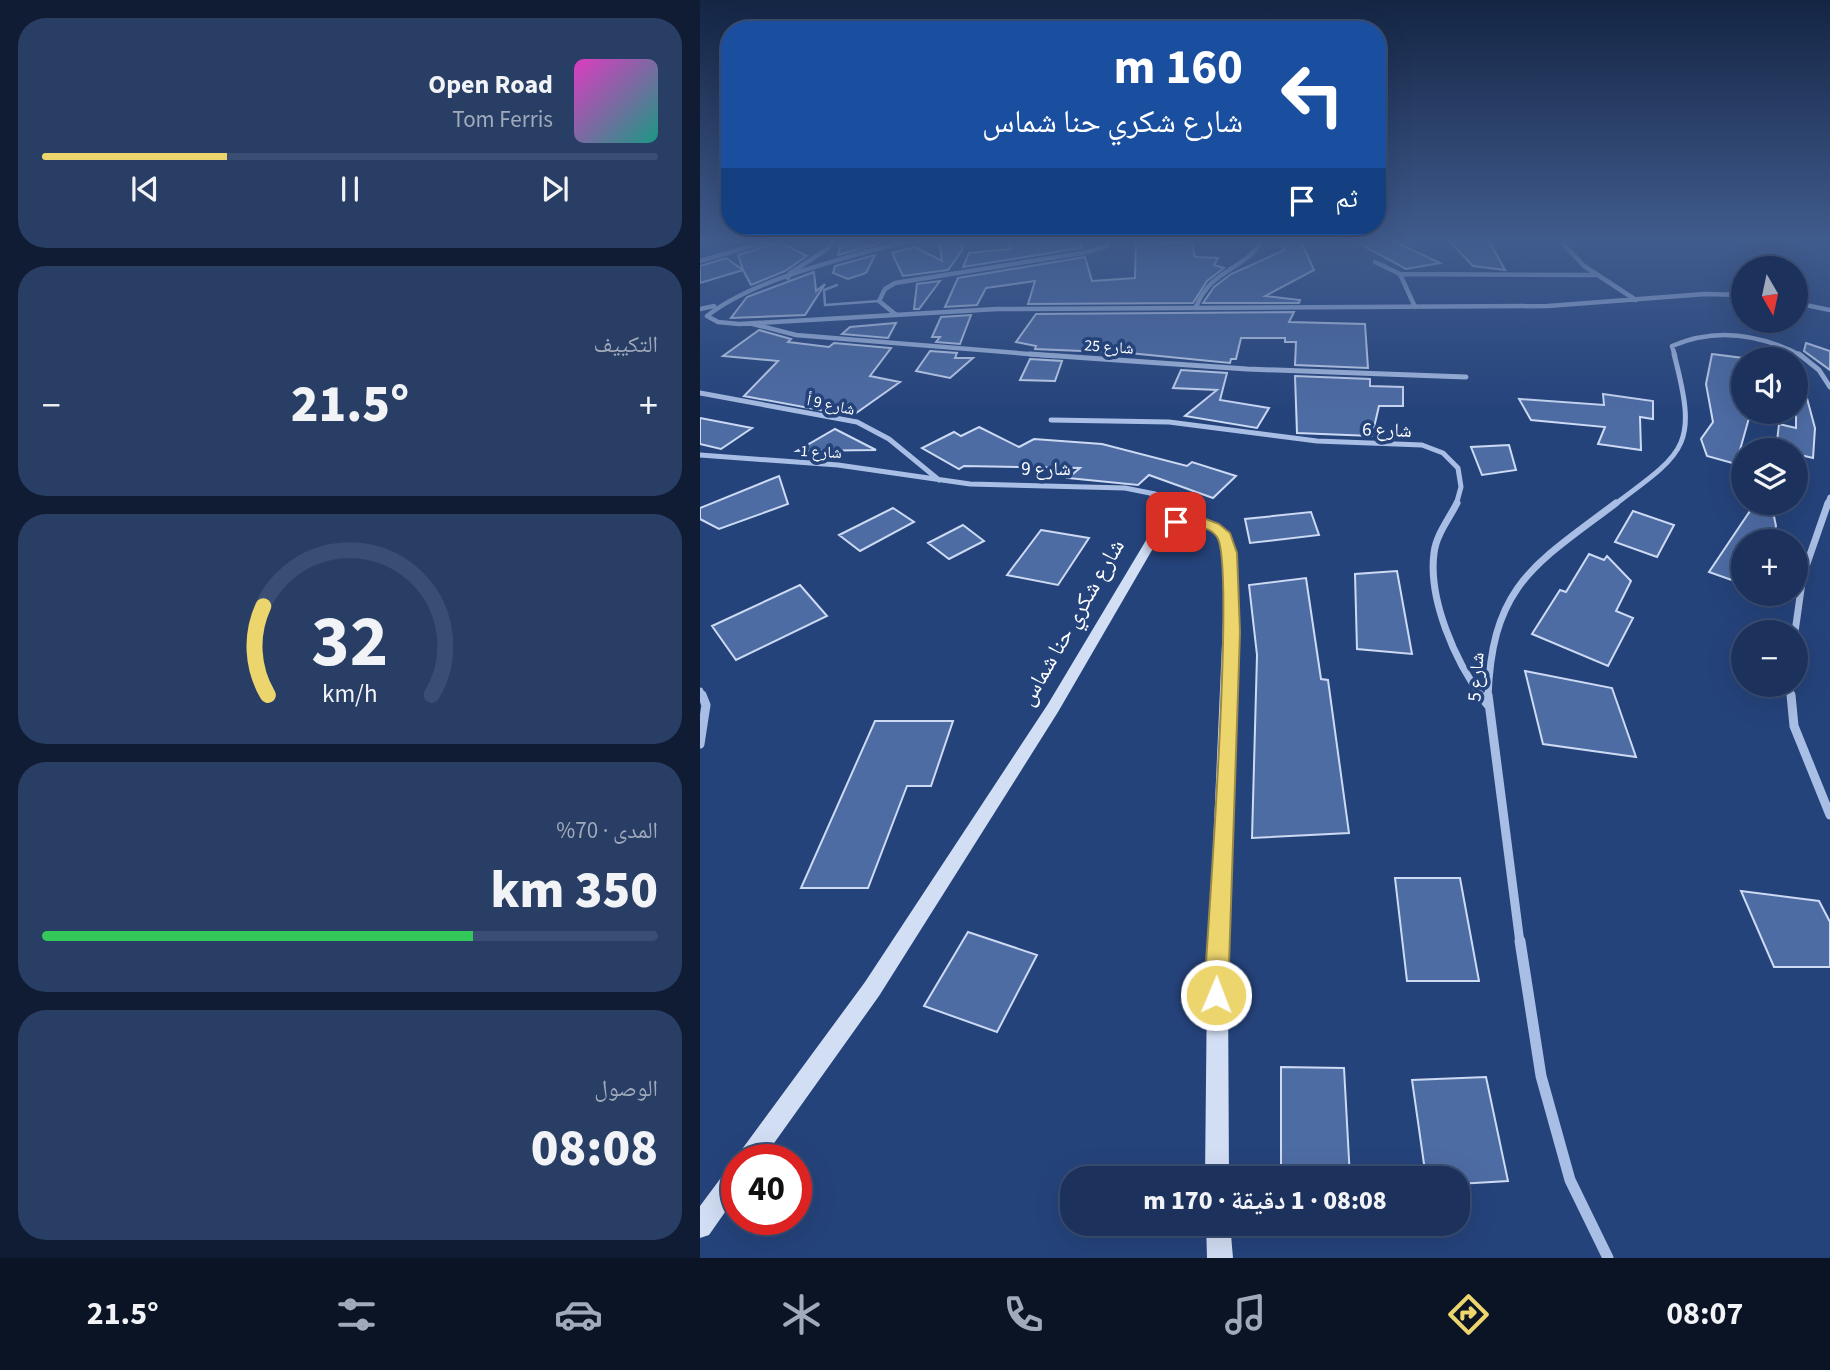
<!DOCTYPE html>
<html lang="ar">
<meta charset="utf-8">
<style>
:root{--surface:#1c325c;--page:#293e65;--text:#f1f3f6;--muted:#a0aabb;--line:#3a4d72;--accent:#edd56e}
body{margin:0;font-family:"Source Sans 3","Noto Naskh Arabic",sans-serif;background:var(--page);color:var(--text);direction:rtl;height:100vh;display:flex;flex-direction:column;font-size:26px;white-space:nowrap}
*{box-sizing:border-box;margin:0}
p{font-size:23px;color:var(--muted)}
.icon{flex:none;width:38px;height:38px;fill:none;stroke:currentColor;stroke-width:2;stroke-linecap:round;stroke-linejoin:round}
.map{position:relative;flex:1;overflow:hidden;direction:ltr}
.panel{display:flex;flex-direction:column;gap:18px;padding:18px;background:#0f1c33;width:700px}
.panel>*{flex:none}
.banner{position:absolute;left:21px;top:21px;width:665px;height:214px;border-radius:28px;box-shadow:0 7px 28px #0002,0 0 0 2px var(--line);direction:rtl;background:#1a4fa0;color:#fff;overflow:hidden}
.needle{width:46px;rotate:171deg}
.fabs{position:absolute;left:1031px;top:256px;display:grid;gap:14px}
.fabs a{display:grid;place-items:center;width:77px;height:77px;border-radius:50%;background:var(--surface);box-shadow:0 7px 28px #0002,0 0 0 2px var(--line);font-size:35px}
.speed{position:absolute;left:21px;top:1144px;display:flex;gap:14px;font-size:35px;font-weight:700;text-align:center}
.speed>*{display:grid;place-content:center;width:91px;height:91px;border-radius:50%;background:var(--surface);box-shadow:0 7px 28px #0002,0 0 0 2px var(--line);line-height:1}
.speed .limit{border:10px solid #d22;background:#fff;color:#111}
.pin{position:absolute;display:grid;place-items:center;width:60px;height:60px;color:#fff;margin:-30px;border-radius:14px;box-shadow:0 4px 10px #0006}
.me{position:absolute;width:77px;margin:-38px;rotate:1deg;stroke-linejoin:round;filter:drop-shadow(0 0 5px #0008)}
.turn{display:flex;align-items:center;gap:24px;height:147px;padding:0 28px;font-size:32px}
.turn .icon{width:91px;height:91px;stroke-width:2.5}
.turn b{display:block;font-size:49px;line-height:60px}
.then{display:flex;align-items:center;height:66px;padding:0 28px;background:#0003;gap:14px;font-size:26px}
.big{font-size:52px;font-weight:800;line-height:1.1}
.panel .widget{flex:1;display:flex;flex-direction:column;justify-content:center;gap:10px;min-width:0;padding:0 24px;border-radius:28px;background:var(--page)}
.panel .dial{align-items:center;gap:0}
.dial svg{height:182px;overflow:visible;fill:none;stroke:var(--line);stroke-width:7;stroke-linecap:round;text-anchor:middle}
.dial text{fill:var(--text);stroke:none}
.song{display:flex;align-items:center;gap:21px}
.cover{width:84px;height:84px;border-radius:10px;background:linear-gradient(135deg,hsl(310 70% 55%),hsl(170 70% 35%))}
.played{height:7px;border-radius:4px;background:linear-gradient(90deg,var(--accent) 30%,var(--line) 30%)}
.keys{display:flex;justify-content:space-around;direction:ltr}
.heat{display:flex;justify-content:space-between;align-items:center;font-size:38px;direction:ltr}
.charge{height:10px;border-radius:5px;background:linear-gradient(90deg,#34c759 70%,var(--line) 0)}
.trip{position:absolute;left:360px;top:1166px;width:410px;height:70px;border-radius:28px;background:var(--surface);box-shadow:0 7px 28px #0002,0 0 0 2px var(--line);font-weight:800;line-height:70px;text-align:center;direction:rtl}
.tab-bar{display:flex;height:112px;justify-content:space-around;align-items:center;background:#0b1425;color:var(--muted)}
.tab-bar .icon{width:49px;height:49px}
.tab-bar .current{color:var(--accent)}
.tab-bar b{font-size:32px;color:var(--text)}
main{display:flex;flex:1;min-height:0}
.map>svg:first-child{display:block}
</style>
<main>
<div class="map">
<svg width="1130" height="1258" viewBox="0 0 1130 1258">
<rect width="100%" height="100%" fill="#25437b"/>
<path fill="#4e6ca4" stroke="#ccdaf4" stroke-width="2" d="M183 239 181 243 138 255 141 241Z
M250 239H261L263 249 248 270 203 276 192 253 215 247 242 261 239 240Z
M306 239H379L382 248 263 267 269 253 311 249Z
M436 239H458V244L491 242 495 257 518 258 514 265 524 268 507 281 493 303 328 304 335 281 286 288 277 305 245 307 258 278 385 257 392 281 435 278Z
M578 239H600L614 270 565 296 600 300 599 303H503L514 287 531 274 585 250Z
M651 239H689L740 263 706 269Z
M788 239 805 270 773 266 748 240Z
M79 242 107 256 85 271 51 285 43 270 0 283V266L26 258 43 270 38 255Z
M175 255 166 273 148 279 133 273 135 266Z
M114 272 116 291 125 284 105 315 31 318 47 297Z
M240 281 219 309H214L217 284Z
M594 312 589 322 665 324 668 368 595 365 596 342H585V338H541L536 359H531L530 363 429 353 335 349 336 346 316 342 336 314Z
M271 315 260 344 236 342 240 337H232L241 317Z
M196 323 188 338 142 334 150 327Z
M59 330 91 339 88 342 129 347 134 343 191 348 170 376 200 382 152 416 44 396 78 361 23 356Z
M1106 343 1130 351V370L1104 351Z
M230 351 257 353 255 358H273L250 378 216 371Z
M1012 354 1043 358V411H1051L1036 464 1007 456 1001 439 1013 422 1006 384Z
M330 359 362 361 355 381 320 380Z
M481 370 527 373 520 400 569 408 557 428 485 416 517 390 473 388Z
M595 376 670 379V386L703 387V406H679L672 436 597 433Z
M1101 376 1115 428 1113 458 1096 454V450H1076L1079 424 1096 428V377Z
M903 394 953 401V419L940 417 941 450 898 444 905 427 831 420 819 399 904 405Z
M0 418 52 428 21 449 0 444Z
M279 427 319 447 334 439 402 444 487 466 492 462 536 476 513 498 449 475 438 485 368 478 380 468 264 466 259 469 222 448 254 432 261 436Z
M135 429 176 450 97 451Z
M809 445 816 470 782 475 771 447Z
M79 476 88 504 19 529 0 519V508Z
M1056 502H1071L1076 526 1071 541H1043V584L1009 572Z
M193 508 214 522 160 551 139 535Z
M933 511 974 525 957 557 915 542Z
M611 512 619 535 550 543 545 519Z
M263 525 284 541 249 559 228 543Z
M341 530 389 538 358 585 307 575Z
M889 554 904 560 907 556 931 581 916 611 933 618 908 666 832 634 860 590 866 592Z
M697 571 712 654 657 649 655 574Z
M606 578 621 679 628 680 649 833 552 838 557 655 549 585Z
M100 585 127 616 36 660 12 626Z
M825 671 912 688 936 757 843 744Z
M175 721H253L231 786H207L168 888H101Z
M695 878H760L779 981H707Z
M1041 891 1119 901 1130 922V967H1074Z
M268 932 337 955 297 1032 224 1006Z
M581 1067 644 1068 650 1178H581Z
M786 1077 808 1181 758 1184V1178H726L712 1080Z"/>
<g fill="none" stroke-linecap="round" stroke-linejoin="round">
<path stroke="#a9bee4" stroke-width="2.5" d="M137 285 124 290 125 305 179 301"/>
<path stroke="#a9bee4" stroke-width="4.5" d="M213 239C152 257 56 277 7 316L18 322 39 324 297 309 848 306 1005 294 1043 295
M859 239 884 266 936 300
M0 261 75 239
M675 262 700 274 715 307
M700 274 896 275
M88 278 90 273 126 250 136 239
M1096 303 1130 310
M496 307C512 267 544 272 563 239
M0 309 14 306
M195 314 179 301 185 289 195 283 382 253 405 247 412 239
M53 324 96 335 354 356
M975 356 972 346C1016 327 1060 334 1102 356"/>
<path stroke="#a9bee4" stroke-width="5" d="M330 354 547 369 766 377
M1099 354 1119 370 1130 387
M0 393 157 422 189 439 239 480
M351 420 469 422 617 441 722 445 743 453 758 468 761 487 756 505
M0 455 138 465 270 484 425 488 455 494 480 505
M452 495 458 505
M914 505C987 451 998 446 974 354
M1127 505 1130 497"/>
<path stroke="#a9bee4" stroke-width="7" d="M457 503 468 524
M476 503 501 522
M757 503C749 519 736 535 734 553 728 599 755 661 782 697
M1095 632 1103 575 1128 503
M1090 684 1091 697
M0 691 2 697
M788 697C792 585 834 565 916 503"/>
<path stroke="#a9bee4" stroke-width="9" d="M780 695 788 705
M788 695 820 943
M1091 695 1094 726 1130 815
M0 744 6 705 2 695"/>
<path stroke="#a9bee4" stroke-width="11" d="M820 941 841 1076 870 1180 908 1258"/>
<path fill="#d2def4" fill-rule="evenodd" d="M488 517C530 519 535 539 538 576L528 984 529 1178H505L507 984 525 576C524 564 525 549 519 538 511 523 484 520 470 528 464 532 459 539 455 545L358 712 179 996 62 1160 37 1161 40 1152 165 982 348 704 448 537 461 523Z
M37 1163V1195L9 1235 0 1238V1206L29 1167Z
M506 1223H530L533 1258H507Z"/>
</g>
<linearGradient id="sky" x2="0" y2="1"><stop stop-color="#142544"/><stop offset="0.58" stop-color="#405b8d"/><stop offset="1" stop-color="#405b8d" stop-opacity="0"/></linearGradient>
<rect width="1130" height="415" fill="url(#sky)"/>
<path fill="#edd56e" stroke="#9a8a48" stroke-width="2" d="M501 517 519 524 530 533 537 553 540 632 528 995 524 1004 516 1007 508 1004 504 995C507 937 536 562 517 537 504 519 482 534 469 522L476 518Z"/>
<g text-anchor="middle" stroke-width="7" stroke-linejoin="round" paint-order="stroke">
<g font-size="16" fill="#fff" stroke="#25437b">
<text transform="translate(409 346) rotate(4)" y="6">شارع 25</text>
<text transform="translate(131 404) rotate(12)" y="6">شارع 9 أ</text>
<text transform="translate(121 451) rotate(3)" y="6">شارع 1</text>
</g>
<g font-size="19" fill="#fff" stroke="#25437b">
<text transform="translate(687 429) rotate(2)" y="7">شارع 6</text>
<text x="346" y="475">شارع 9</text>
<text transform="translate(775 677) rotate(-86)" y="7">شارع 5</text>
</g>
<g font-size="23" fill="#fff" stroke="#25437b">
<text transform="translate(371 622) rotate(-60)" y="8">شارع شكري حنا شماس</text>
</g>
</g>
</svg>
<div class="fabs">
<a><svg class="needle" viewBox="-14 -14 28 28"><path d="M0-13l5 13h-10z" fill="#e53935"/><path d="M0 13l5-13h-10z" fill="#a0aabb"/></svg></a>
<a><svg class="icon" aria-label="sound" viewBox="0 0 24 24"><path d="M4 9h4l5-4v14l-5-4H4zM17 9q2 3 0 6"/></svg></a>
<a><svg class="icon" aria-label="layers" viewBox="0 0 24 24"><path d="M12 4l9 5-9 5-9-5zM3 14l9 5 9-5"/></svg></a>
<a>+</a>
<a>−</a>
</div>
<div class="speed"><div class="limit">40</div></div>
<div class="pin" style="left:476px;top:522px;background:#d93025"><svg class="icon" aria-label="arrive" viewBox="0 0 24 24"><path d="M6 21V4h12l-3 4 3 4H6"/></svg></div>
<svg class="me" style="left:516px;top:995px" viewBox="-20 -20 40 40"><circle r="17" fill="#edd56e" stroke="#fff" stroke-width="3"/><path d="M0-11L8 9 0 5-8 9z" fill="#fff"/></svg>
<div class="trip">08:08 · 1 دقيقة · 170 m</div>
<div class="banner">
<div class="turn"><svg class="icon" aria-label="left" viewBox="0 0 24 24"><path d="M17 20v-9H6M10 6l-5 5 5 5"/></svg><div><b>160 m</b>شارع شكري حنا شماس</div></div>
<div class="then">ثم<svg class="icon" aria-label="arrive" viewBox="0 0 24 24"><path d="M6 21V4h12l-3 4 3 4H6"/></svg></div>
</div>
</div>
<section class="panel">
<div class="widget">
<div class="song"><i class="cover"></i><div><b>Open Road</b><p>Tom Ferris</p></div></div>
<div class="played"></div>
<div class="keys"><svg class="icon" aria-label="previous" viewBox="0 0 24 24"><path d="M18 5L8 12l10 7zM5 5v14"/></svg><svg class="icon" aria-label="pause" viewBox="0 0 24 24"><path d="M8 5v14M16 5v14"/></svg><svg class="icon" aria-label="next" viewBox="0 0 24 24"><path d="M6 5l10 7-10 7zM19 5v14"/></svg></div>
</div>
<div class="widget"><p>التكييف</p>
<div class="heat"><a>−</a><b class="big">21.5°</b><a>+</a></div>
</div>
<div class="widget dial"><svg viewBox="0 0 100 80">
<path d="M14 69A42 42 0 1 1 86 69"/>
<path d="M14 69A42 42 0 0 1 12 30" stroke="#edd56e"/>
<text x="50" y="56" font-size="32" font-weight="700">32</text>
<text x="50" y="72" font-size="11">km/h</text>
</svg></div>
<div class="widget"><p>المدى · 70%</p><b class="big">350 km</b><div class="charge"></div></div>
<div class="widget"><p>الوصول</p><b class="big">08:08</b></div>
</section>
</main>
<nav class="tab-bar">
<b>08:07</b>
<svg class="icon current" aria-label="directions" viewBox="0 0 24 24"><path d="M12 3l9 9-9 9-9-9zM9 14v-3h6M13 9l2 2-2 2"/></svg>
<svg class="icon" aria-label="music" viewBox="0 0 24 24"><path d="M9 18V5l10-2v13"/><circle cx="6" cy="18" r="3"/><circle cx="16" cy="16" r="3"/></svg>
<svg class="icon" aria-label="phone" viewBox="0 0 24 24"><path d="M5 4h4l2 5-3 2q2 4 5 5l2-3 5 2v4C11 20 4 13 5 4z"/></svg>
<svg class="icon" aria-label="climate" viewBox="0 0 24 24"><path d="M12 3v18M4 7l16 10M4 17L20 7"/></svg>
<svg class="icon" aria-label="car" viewBox="0 0 24 24"><path d="M5 17H2v-5l4-1 3-4h7l3 4 3 1v5h-3M9 17h6M6 11h13"/><circle cx="7" cy="17" r="2"/><circle cx="17" cy="17" r="2"/></svg>
<svg class="icon" aria-label="filters" viewBox="0 0 24 24"><path d="M4 7h16M4 17h16"/><circle cx="9" cy="7" r="2"/><circle cx="15" cy="17" r="2"/></svg>
<b>21.5°</b>
</nav>
